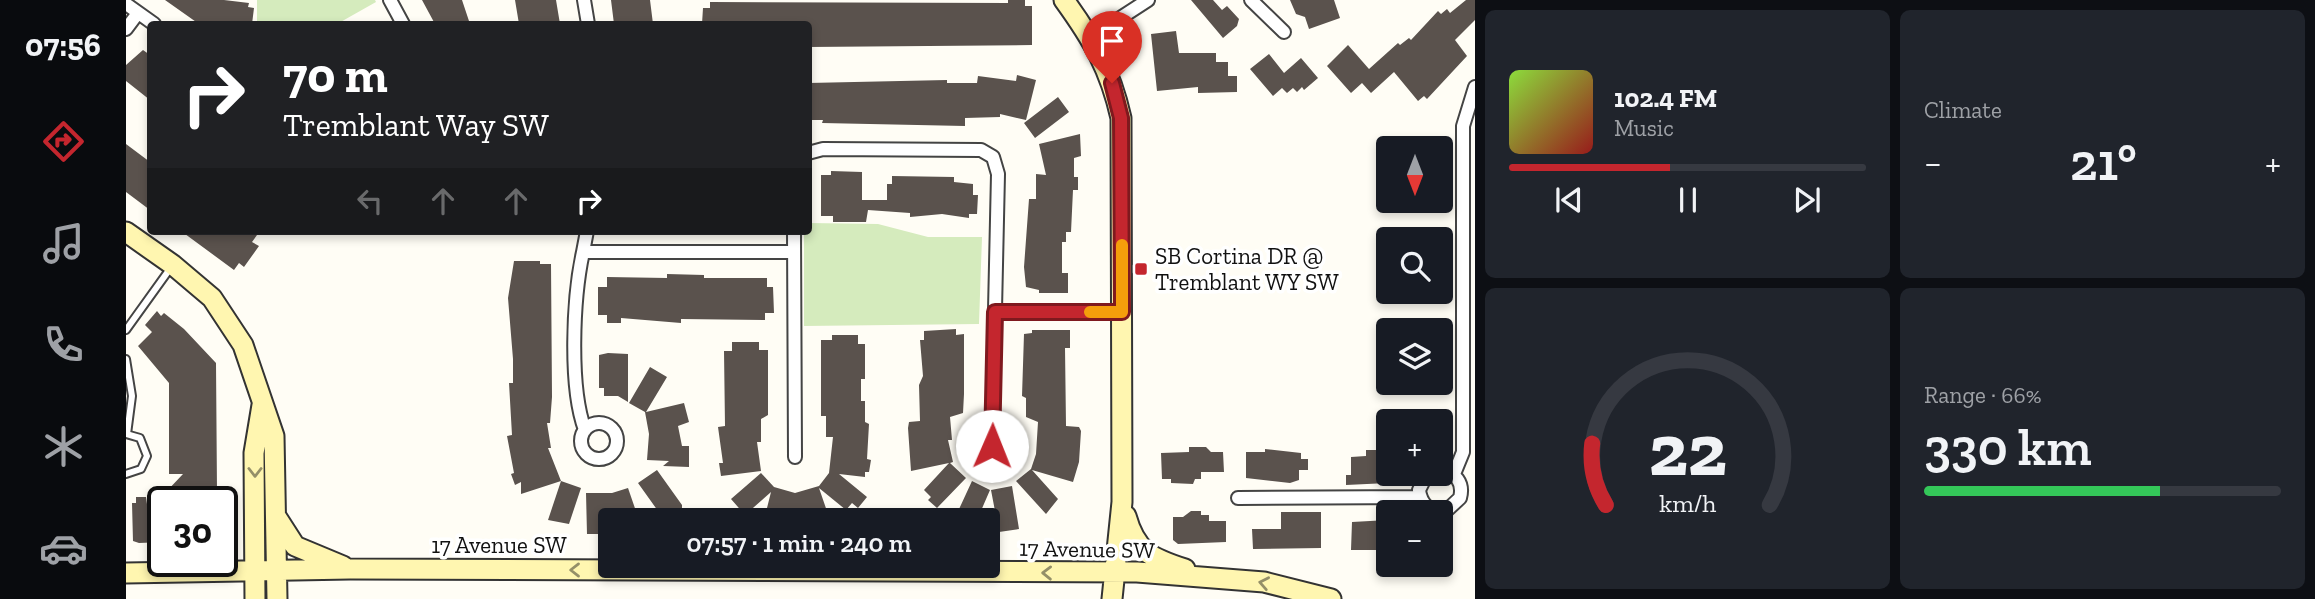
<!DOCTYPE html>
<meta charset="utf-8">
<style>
:root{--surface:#171b24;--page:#20242c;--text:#f1f3f6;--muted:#9ea1a6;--line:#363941;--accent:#c4262e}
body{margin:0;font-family:"Zilla Slab",serif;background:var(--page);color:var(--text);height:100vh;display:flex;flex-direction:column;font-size:26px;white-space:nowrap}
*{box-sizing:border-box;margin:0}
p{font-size:23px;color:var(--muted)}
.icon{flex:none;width:38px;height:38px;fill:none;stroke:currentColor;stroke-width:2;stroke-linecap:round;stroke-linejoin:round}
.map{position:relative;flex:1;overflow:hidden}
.panel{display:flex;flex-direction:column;gap:10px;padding:10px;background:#0d0f14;width:840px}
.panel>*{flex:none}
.top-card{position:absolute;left:21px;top:21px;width:665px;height:214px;border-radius:7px;box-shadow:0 4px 10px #0003;background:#202124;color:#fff;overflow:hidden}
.needle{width:46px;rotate:180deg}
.fabs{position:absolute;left:1250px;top:136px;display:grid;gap:14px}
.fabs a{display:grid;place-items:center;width:77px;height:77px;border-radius:7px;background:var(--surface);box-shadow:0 4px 10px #0003;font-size:35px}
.speed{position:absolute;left:21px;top:486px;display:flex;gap:14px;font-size:35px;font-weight:700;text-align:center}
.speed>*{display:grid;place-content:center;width:91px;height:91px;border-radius:50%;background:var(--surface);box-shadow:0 4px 10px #0003;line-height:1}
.speed .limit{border:4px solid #111;border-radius:10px;background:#fff;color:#111}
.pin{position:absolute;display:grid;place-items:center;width:60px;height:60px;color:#fff;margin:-72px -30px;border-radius:50% 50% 50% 0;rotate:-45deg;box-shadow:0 0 7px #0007}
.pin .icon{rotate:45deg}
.me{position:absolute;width:77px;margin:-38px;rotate:1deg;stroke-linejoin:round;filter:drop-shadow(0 0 5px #0008)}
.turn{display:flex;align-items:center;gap:24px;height:147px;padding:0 21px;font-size:32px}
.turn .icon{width:91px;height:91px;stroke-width:2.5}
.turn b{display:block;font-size:49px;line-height:60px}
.lanes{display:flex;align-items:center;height:66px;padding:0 21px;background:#0003;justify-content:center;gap:35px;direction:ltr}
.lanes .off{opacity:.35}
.big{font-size:52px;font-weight:600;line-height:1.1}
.panel .card{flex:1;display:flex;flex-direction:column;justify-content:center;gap:10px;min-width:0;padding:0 24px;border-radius:10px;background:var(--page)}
.panel .dial{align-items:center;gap:0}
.dial svg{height:182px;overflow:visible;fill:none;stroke:var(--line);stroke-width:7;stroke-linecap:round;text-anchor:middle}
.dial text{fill:var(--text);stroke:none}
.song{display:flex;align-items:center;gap:21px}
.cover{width:84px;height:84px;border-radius:10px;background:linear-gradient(135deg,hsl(90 70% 55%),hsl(0 70% 35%))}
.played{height:7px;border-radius:4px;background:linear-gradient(90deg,var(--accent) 45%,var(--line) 45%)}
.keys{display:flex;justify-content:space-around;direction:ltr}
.heat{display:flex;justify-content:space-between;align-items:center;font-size:38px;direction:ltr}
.charge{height:10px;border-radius:5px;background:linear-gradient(90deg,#34c759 66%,var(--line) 0)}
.panel .tiles{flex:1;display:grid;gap:10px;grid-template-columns:repeat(2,1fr)}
.trip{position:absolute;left:472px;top:508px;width:402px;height:70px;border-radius:7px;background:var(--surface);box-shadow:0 4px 10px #0003;font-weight:600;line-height:70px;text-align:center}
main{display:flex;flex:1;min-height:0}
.tabs{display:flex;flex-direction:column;width:126px;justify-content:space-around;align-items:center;background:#090b0e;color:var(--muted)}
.tabs .icon{width:49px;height:49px}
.tabs .on{color:var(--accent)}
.tabs b{font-size:32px;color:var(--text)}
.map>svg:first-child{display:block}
</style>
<main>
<nav class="tabs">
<b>07:56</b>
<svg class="icon on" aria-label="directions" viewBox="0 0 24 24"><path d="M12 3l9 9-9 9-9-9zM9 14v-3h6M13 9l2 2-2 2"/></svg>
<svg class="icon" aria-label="music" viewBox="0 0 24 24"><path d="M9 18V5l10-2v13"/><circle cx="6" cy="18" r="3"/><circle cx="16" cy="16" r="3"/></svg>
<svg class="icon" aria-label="phone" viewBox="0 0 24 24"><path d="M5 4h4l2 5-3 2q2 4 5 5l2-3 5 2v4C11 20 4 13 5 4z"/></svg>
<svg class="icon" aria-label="climate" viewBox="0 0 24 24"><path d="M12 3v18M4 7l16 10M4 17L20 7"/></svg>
<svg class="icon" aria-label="car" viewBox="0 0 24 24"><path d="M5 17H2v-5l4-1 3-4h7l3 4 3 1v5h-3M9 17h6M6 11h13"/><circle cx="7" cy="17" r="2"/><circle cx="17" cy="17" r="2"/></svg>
</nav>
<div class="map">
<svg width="1349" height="599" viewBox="0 0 1349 599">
<rect width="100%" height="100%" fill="#fffdf5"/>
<path fill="#d5ebbd" d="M131 0H249L250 2 211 24H131Z
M683 223 752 224 802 237H856L853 324 678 326V231H682Z"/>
<path fill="#5a524d" d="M39 0H98L123 3 122 7 128 8 126 24H73Z
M296 0H336L344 24H309Z
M389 0H430L434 24H393Z
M485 0H524L527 24H488Z
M882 0H899V6H906V45L682 47V24H576L577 8H584V2L882 3Z
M1065 0H1087L1096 10 1101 6 1113 19 1111 26 1097 38Z
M1164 0H1208L1214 18 1183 29 1179 17 1170 14Z
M1340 0H1349V20L1329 40 1341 56 1301 99 1298 96 1292 101 1268 72 1245 93 1236 83 1225 93 1201 66 1222 45 1243 69 1272 43 1274 45 1283 38 1285 40 1312 11 1315 14 1321 9 1324 13Z
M1050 31 1053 53H1090V62H1102V76H1111V92L1072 93V87L1031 91 1025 34Z
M17 50 24 55V100L0 81V65Z
M1143 54 1158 73 1175 58 1192 78 1178 90 1176 87 1171 92 1167 88 1161 93 1156 88 1147 96 1124 69Z
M891 75 910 80 900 120 874 114V117L839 118V126L696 123 697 120H682V83L821 80V83H851L852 76 890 81Z
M932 97 943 112 909 138 898 123Z
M954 134 955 156 948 158V177H952V190H947L945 232H940V242H936V273H942V293H913V290L900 287 898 267 903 199H910V174L920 175 913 144Z
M0 144 24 162V210L0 192Z
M705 171 736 172V200H761V184H766V176L828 177V182L847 184V195H852L851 214H843V218L816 214 784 217V213L742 210 740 222H707V216H695V175H705Z
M55 231H125L131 235 126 242 133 246 118 267 113 263 108 270Z
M388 261H414V264H425L426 397 424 423H421L425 448H422L435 481 395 494V482L389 485 385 474 388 473 381 436 386 435 383 383H387V359L382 298Z
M541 274 578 275V278H641V287H647L648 313H639V320L555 319V323L495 318V323H481V315H472V287H481V277L541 278Z
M31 311 35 316 38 313 58 329 90 363 91 492 90 502H37V542L13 543 7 541 6 503H10V497H20L22 511 57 474H43V383L12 346 26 332 19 325Z
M830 329V335L838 334V394L837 413 824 417 826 440H822L827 462 824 463 840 478 811 508 802 500 805 497 798 490 823 463 785 471 782 428 783 422 794 421 793 385 797 376 794 340H798V331Z
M906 330H944V348H939L940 426 953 427 955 431 953 462 947 482 906 470 932 499 920 514 890 481 905 469 910 454 912 422 900 417V398L896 396 898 334 906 333Z
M706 335H732V344H739V379H735V401H739V422L743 424 741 459 745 460 743 472H739V477L713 474 741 497 732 508 726 503 720 510 693 488 704 520H684L680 509 658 514 657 520H638L645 492 619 515 605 499 635 473 648 487 669 493 693 486 703 473 707 437H700V416H695V340H706Z
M606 342H633V350H642V415L635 419V442H631L635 471 595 476 593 463H597L592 427 599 426 598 351H606Z
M482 353 502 354V402L492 396H478V388H473V355Z
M524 367 541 377 520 412 558 403 563 422 552 426 556 446H563V467L537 466 543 461 521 460 523 434 519 412 503 403Z
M1063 447H1080L1085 452H1097L1098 472H1075V479H1069L1067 484 1045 483V479H1036L1035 453 1063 452Z
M1139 449 1175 453V459H1182V470H1173V480L1164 483 1120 478V452H1139Z
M1240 450H1262V483L1220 485V475H1225V457L1240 456Z
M531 470 556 505V509L547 516 545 513 537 518 512 483Z
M435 481 455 488 443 524 422 520Z
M846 481 864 490 851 520H828Z
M886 486 893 529 873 532 865 490Z
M502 488 513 520H483V534H461L460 493H486Z
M1065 511H1075V515H1083V521H1100V542L1052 544 1047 540V517H1057Z
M1155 512H1195V548L1127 549 1126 529H1155Z
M1262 520V550H1225L1226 522Z"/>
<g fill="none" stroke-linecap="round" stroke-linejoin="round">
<g stroke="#444" stroke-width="10">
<path id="lane" d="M0 330 46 266
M0 359 6 396 1 434
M0 434 14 438 21 456 15 469 0 474"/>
</g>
<g stroke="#444" stroke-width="16">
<path id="street" d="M264 0 277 24
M458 0 462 24
M1125 0 1158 32
M0 4 28 24
M0 29 12 13
M965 37 1022 0
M682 153 697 149 855 150 867 157 872 174 866 446
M461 231 457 252H668
M668 231 669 457
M457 252C447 298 443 387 459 430
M869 311 996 312
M455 441a18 18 0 1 1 36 0a18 18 0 1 1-36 0Z
M1301 474 1293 490C1295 505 1305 513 1320 511L1334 498C1338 483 1330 472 1314 470
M1328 474 1337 452V126L1349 87
M1112 498 1294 497"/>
</g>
<g stroke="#333" stroke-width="23">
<path id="secondary" d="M938 0C967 40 984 69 995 118L996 502 986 599
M0 232 47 265 86 298 117 345 148 436 151 599
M1000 516C1010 552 1025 558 1059 569
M151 518 169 546 217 566
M0 573 224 569 1011 572 1138 582 1205 599
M129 599 128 453 136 405"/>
</g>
<use href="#lane" stroke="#fff" stroke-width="6"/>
<use href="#street" stroke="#fff" stroke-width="12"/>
<use href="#secondary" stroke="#fff6b0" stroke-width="19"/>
</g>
<defs><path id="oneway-chevron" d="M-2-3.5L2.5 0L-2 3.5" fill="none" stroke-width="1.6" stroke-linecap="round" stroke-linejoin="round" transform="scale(1.75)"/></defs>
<g stroke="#948f68">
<use href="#oneway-chevron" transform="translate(129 472) rotate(90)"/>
<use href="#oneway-chevron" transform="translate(449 570) rotate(-180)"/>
<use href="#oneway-chevron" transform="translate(921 573) rotate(-179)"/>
<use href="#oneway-chevron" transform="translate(1138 583) rotate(-169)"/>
</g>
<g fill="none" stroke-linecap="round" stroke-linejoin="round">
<g stroke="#7f191e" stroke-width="18">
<path id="route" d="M866 446 869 312H996L995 118 986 83"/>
</g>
<use href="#route" stroke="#c4262e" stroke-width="12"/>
<path stroke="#f59e0b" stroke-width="12" d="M964 312H996V245"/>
</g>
<rect fill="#c4262e" stroke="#fff" stroke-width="2.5" x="1008" y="262" width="14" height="14" rx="3.5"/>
<g text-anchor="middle" stroke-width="7" stroke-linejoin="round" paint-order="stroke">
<g font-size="23" fill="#111" stroke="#fff" text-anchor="start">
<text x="1029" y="264">SB Cortina DR @<tspan x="1029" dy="26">Tremblant WY SW</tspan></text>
</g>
<g font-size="23" fill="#111" stroke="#fff">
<text x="373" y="553">17 Avenue SW</text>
<text transform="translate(961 549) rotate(1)" y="8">17 Avenue SW</text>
</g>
</g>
</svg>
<div class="fabs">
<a><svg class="needle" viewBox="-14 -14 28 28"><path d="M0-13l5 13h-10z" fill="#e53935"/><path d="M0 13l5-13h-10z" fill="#9ea1a6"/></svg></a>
<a><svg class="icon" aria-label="search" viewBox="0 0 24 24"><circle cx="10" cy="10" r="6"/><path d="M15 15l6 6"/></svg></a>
<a><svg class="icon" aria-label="layers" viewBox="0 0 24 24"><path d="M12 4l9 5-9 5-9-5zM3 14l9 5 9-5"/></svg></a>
<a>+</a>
<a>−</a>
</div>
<div class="speed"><div class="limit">30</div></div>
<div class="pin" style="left:986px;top:83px;background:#d93025"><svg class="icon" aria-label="arrive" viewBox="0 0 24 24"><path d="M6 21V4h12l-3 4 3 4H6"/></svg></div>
<svg class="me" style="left:866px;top:446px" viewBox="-20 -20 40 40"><circle r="19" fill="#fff"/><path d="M0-13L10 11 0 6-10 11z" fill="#c4262e"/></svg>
<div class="trip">07:57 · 1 min · 240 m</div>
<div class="top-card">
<div class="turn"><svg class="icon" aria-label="right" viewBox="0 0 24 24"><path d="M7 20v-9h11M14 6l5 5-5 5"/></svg><div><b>70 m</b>Tremblant Way SW</div></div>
<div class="lanes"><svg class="icon off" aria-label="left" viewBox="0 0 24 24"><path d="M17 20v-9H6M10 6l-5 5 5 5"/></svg><svg class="icon off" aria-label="ahead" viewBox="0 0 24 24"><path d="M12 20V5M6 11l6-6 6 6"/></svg><svg class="icon off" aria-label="ahead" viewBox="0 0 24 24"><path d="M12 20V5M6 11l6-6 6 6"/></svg><svg class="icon" aria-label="right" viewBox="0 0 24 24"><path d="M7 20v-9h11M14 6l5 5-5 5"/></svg></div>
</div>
</div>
<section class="panel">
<div class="tiles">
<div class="card">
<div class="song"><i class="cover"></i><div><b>102.4 FM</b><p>Music</p></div></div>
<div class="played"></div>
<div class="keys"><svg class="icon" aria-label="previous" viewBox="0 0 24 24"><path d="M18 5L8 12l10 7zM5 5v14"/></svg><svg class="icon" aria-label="pause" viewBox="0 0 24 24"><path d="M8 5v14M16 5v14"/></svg><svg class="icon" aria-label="next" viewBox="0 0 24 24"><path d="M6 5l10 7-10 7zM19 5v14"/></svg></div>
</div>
<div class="card"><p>Climate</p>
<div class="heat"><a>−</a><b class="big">21°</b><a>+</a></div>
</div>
<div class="card dial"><svg viewBox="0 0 100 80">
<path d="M14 69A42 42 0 1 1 86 69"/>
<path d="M14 69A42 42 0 0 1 8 42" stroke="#c4262e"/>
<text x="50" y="56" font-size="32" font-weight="700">22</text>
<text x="50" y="72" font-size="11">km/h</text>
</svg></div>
<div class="card"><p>Range · 66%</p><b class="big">330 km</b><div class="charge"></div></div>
</div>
</section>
</main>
